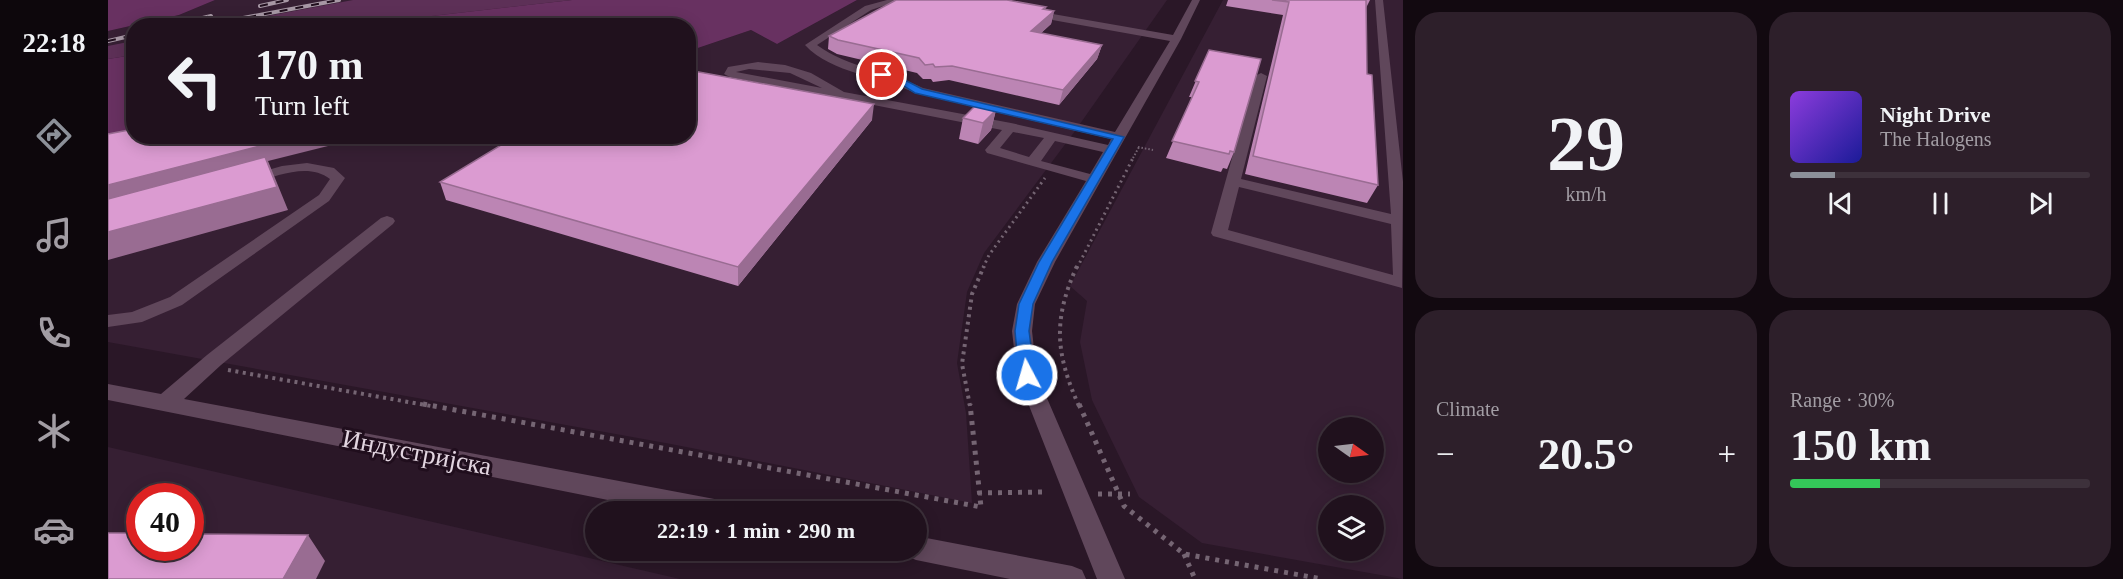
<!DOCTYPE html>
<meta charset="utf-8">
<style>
:root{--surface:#20111d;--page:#2d1f2a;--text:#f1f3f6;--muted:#a29da4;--line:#3d313b;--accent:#8c9099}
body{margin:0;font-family:"Times New Roman",serif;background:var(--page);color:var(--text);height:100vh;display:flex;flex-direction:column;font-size:22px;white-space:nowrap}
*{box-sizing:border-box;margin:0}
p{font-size:20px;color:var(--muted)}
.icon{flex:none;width:33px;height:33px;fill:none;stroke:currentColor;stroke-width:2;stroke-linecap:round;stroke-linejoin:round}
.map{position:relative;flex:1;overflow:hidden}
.panel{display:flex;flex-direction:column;gap:12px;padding:12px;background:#120910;width:720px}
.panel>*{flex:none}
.hud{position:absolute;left:18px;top:18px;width:570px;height:126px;border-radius:24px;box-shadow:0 3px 15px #0003,0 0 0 2px var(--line);background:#20111d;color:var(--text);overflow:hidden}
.needle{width:39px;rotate:104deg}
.controls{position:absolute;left:1210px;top:417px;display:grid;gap:12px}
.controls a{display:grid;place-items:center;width:66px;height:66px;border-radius:50%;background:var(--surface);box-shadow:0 3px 15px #0003,0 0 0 2px var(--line);font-size:30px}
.speed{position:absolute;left:18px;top:483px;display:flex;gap:12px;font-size:30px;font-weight:700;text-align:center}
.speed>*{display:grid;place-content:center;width:78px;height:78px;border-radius:50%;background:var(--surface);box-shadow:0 3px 15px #0003,0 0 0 2px var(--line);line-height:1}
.speed .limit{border:9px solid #d22;background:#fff;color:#111}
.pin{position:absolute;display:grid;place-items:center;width:51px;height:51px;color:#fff;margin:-26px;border:3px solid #fff;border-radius:50%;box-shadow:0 2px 6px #0007}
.me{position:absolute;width:66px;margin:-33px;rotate:354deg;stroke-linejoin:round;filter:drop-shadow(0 0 4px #0008)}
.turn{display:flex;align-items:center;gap:21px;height:126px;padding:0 30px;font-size:27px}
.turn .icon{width:78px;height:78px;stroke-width:2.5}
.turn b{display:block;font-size:42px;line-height:51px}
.big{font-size:45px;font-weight:600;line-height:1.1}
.panel .tile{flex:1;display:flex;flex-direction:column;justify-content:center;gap:9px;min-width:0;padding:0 21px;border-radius:24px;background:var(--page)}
.panel .dial{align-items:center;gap:0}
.dial b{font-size:78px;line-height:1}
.song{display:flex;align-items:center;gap:18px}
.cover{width:72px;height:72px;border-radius:9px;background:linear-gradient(135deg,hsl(270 70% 55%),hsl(240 70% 35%))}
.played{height:6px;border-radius:3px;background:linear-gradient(90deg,var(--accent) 15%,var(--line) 15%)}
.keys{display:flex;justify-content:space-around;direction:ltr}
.heat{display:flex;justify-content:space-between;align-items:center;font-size:33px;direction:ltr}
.charge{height:9px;border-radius:4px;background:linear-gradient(90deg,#34c759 30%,var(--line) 0)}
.panel .tiles{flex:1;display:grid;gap:12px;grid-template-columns:repeat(2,1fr)}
.trip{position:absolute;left:477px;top:501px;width:342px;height:60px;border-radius:30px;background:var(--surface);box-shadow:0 3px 15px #0003,0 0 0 2px var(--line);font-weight:600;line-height:60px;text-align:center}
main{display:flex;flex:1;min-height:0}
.tab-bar{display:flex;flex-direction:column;width:108px;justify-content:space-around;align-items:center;background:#0d070c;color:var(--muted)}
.tab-bar .icon{width:42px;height:42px}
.tab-bar .active{color:var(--accent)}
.tab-bar b{font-size:27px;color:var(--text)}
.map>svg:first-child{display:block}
</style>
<main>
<nav class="tab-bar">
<b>22:18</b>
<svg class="icon active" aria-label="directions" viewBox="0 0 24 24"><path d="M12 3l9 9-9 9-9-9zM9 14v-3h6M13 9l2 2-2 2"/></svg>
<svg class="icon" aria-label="music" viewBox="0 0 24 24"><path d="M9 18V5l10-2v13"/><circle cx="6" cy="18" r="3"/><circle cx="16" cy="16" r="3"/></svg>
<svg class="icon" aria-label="phone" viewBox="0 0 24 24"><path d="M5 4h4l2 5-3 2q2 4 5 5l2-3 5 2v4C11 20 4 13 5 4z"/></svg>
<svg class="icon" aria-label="climate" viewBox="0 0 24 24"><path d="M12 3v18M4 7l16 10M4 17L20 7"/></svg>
<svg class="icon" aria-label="car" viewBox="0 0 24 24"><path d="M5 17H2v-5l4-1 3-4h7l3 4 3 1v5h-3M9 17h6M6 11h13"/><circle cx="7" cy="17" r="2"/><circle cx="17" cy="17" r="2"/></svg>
</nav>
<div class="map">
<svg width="1295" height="579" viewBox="0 0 1295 579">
<rect width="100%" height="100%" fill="#2a1727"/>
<path fill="#361f33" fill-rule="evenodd" d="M107 0H464L246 26H26L25 55 0 59V31L71 15Z
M749 0H1059L967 131 876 253 859 292 849 363 858 413 864 503 563 444 0 342V143L27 136H580L581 51 643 30 669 44Z
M1115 0H1295V579L1094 543 1031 497 984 400 972 342 979 301 962 286ZM1221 428H1266V472H1221ZM1221 506H1266V550H1221Z
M0 447 572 579H0ZM32 496H82V548H32Z"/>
<path fill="#5d3057" d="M245 0H464L246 25 105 26Z
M25 41V55L0 59V46Z"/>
<path fill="#683161" d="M0 0H107L71 15 0 31Z
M464 0H749L669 44 643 30 581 51 580 26 246 25Z
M25 55V129L0 134V59Z"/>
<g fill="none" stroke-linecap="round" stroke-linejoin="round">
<path stroke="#756573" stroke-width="2" stroke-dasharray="1.5 2" stroke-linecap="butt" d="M1030 147 1045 150
M1025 158 1031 147"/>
<path stroke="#756573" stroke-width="3" stroke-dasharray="2 4" stroke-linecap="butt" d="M875 268 881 255 937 178
M969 268 1026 156"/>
<path stroke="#756573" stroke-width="4" stroke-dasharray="3 4.5" stroke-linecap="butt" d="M969 266C945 319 947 353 971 406
M120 370 323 406
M862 406 854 364 864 294 876 266"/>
<path stroke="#756573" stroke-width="5" stroke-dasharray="4 6" stroke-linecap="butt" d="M315 404 873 507 862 404
M971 404 1016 506 1076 554 1214 579
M870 493 934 492
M990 494H1022
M1076 554 1087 579"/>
<path fill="#60475b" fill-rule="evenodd" d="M779 0H793L763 10 709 45C740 68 781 71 815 88L1007 132 1062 41 922 16 917 13 922 10 1065 35 1084 0H1092L1073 39 947 262 927 304 924 331 929 375 1017 579H989L909 375 904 331 909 304 929 262 978 181 879 153 877 150 894 130 622 77 616 74 620 67 650 62 677 65 703 73 736 92 903 123 1000 145 1003 139 807 93C773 76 724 74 697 45L757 6ZM641 69 682 73 714 88 628 72ZM905 132 936 138 921 157 892 148ZM947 141 995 152 982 174 933 161Z
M1267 0H1275L1295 182 1294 288 1105 236 1103 233 1147 76 1153 73 1159 76 1133 179 1283 214ZM1131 187 1283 224 1285 275 1120 230Z
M199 163 226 168 237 178 221 201 74 305 34 322 0 327V315L24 312 62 297 211 195 222 179C199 161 165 178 140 184L133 180 135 177 174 166Z
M279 216 285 218 287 221 285 224 113 365 76 399 617 501 626 504 629 512H560L0 400V384L53 394 99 355 273 218Z
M808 536 964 566 974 570 978 579H902L808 560 799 556 796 550H808Z"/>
<g stroke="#a798a5" stroke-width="4">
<path id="rail" d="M152 6 179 0
M61 26 103 16
M93 26 231 0
M0 41 26 35"/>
</g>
<use href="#rail" stroke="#200e1d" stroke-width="2" stroke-dasharray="8" stroke-linecap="butt"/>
</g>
<path fill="#bc85b4" d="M1120 0H1262L1258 8 1259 74 1270 185 1259 203 1137 174 1175 15 1118 6Z
M797 1 938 7 937 10 946 11 943 24 933 33 994 45 989 59 951 105 841 80 825 82 823 79H815L809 73 729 54 720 49 721 36Z
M1101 50 1126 152 1119 169 1115 168 1113 172 1058 158 1084 97H1081Z
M888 110 883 130 870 144 851 139 855 118Z
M764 120 630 286 338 200 332 182Z"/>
<path fill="#996c92" d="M946 11 943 24 920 45 923 31Z
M994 45 989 59 951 105 955 90Z
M766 104 764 120 630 286V267Z
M888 110 883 130 870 144 875 123Z
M164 136H238L240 141 160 161 180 210 0 260V185L150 140Z
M200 535 217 561 208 579H175Z"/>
<path fill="#db9bd1" stroke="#996c92" stroke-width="1.5" d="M788 0H899L938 7 935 9 946 11 923 31 994 45 955 90 844 66 827 67 825 64 817 65 811 58 730 40 721 36Z
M1164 0H1258L1259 74 1264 75 1270 185 1145 156 1181 2Z
M1101 50 1153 59 1126 152 1122 151 1121 154 1064 141 1091 82 1087 81Z
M580 70 766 104 630 267 332 182 408 136H580Z
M867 106 888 110 875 123 855 118Z
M26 129V136H164L150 140 152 146 0 185V134Z
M157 157 169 187 0 232V199Z
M0 533H32V548H82V534L200 535 175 579H0Z"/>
<path fill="#1a73e8" stroke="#114b97" stroke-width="1.5" d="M771 73 797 80 814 89 1016 137 944 262 925 304 921 331 927 375 925 379H913L911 375 907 331 911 304 931 262 1005 139 807 93 791 83 771 77Z"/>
<g text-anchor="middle" stroke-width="6" stroke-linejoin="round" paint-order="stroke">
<g font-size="26" fill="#e2d5e0" stroke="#200e1d">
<text transform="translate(309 452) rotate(11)" y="9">Индустријска</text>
</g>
</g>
</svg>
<div class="controls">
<a><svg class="needle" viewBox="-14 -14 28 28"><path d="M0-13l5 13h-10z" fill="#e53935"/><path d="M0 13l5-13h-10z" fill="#a29da4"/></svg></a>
<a><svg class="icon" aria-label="layers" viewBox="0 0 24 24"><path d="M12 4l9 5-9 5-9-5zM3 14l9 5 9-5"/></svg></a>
</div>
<div class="speed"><div class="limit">40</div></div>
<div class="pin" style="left:774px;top:75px;background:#d93025"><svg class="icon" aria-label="arrive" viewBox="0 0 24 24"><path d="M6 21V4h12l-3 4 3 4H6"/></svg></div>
<svg class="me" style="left:919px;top:375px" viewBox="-20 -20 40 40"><circle r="17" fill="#1a73e8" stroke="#fff" stroke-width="3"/><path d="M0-11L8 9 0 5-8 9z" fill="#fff"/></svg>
<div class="trip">22:19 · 1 min · 290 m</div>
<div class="hud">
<div class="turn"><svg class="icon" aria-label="left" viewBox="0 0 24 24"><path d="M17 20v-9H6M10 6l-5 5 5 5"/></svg><div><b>170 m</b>Turn left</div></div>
</div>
</div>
<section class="panel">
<div class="tiles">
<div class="tile dial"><b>29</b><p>km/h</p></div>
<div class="tile">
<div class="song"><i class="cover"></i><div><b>Night Drive</b><p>The Halogens</p></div></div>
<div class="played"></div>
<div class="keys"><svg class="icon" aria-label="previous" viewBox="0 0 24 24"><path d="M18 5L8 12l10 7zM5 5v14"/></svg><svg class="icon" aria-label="pause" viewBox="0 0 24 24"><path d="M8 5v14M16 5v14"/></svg><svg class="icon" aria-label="next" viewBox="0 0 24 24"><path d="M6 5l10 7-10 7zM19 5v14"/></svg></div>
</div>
<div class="tile"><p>Climate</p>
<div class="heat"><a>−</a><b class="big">20.5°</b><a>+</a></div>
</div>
<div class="tile"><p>Range · 30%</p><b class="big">150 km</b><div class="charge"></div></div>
</div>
</section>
</main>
